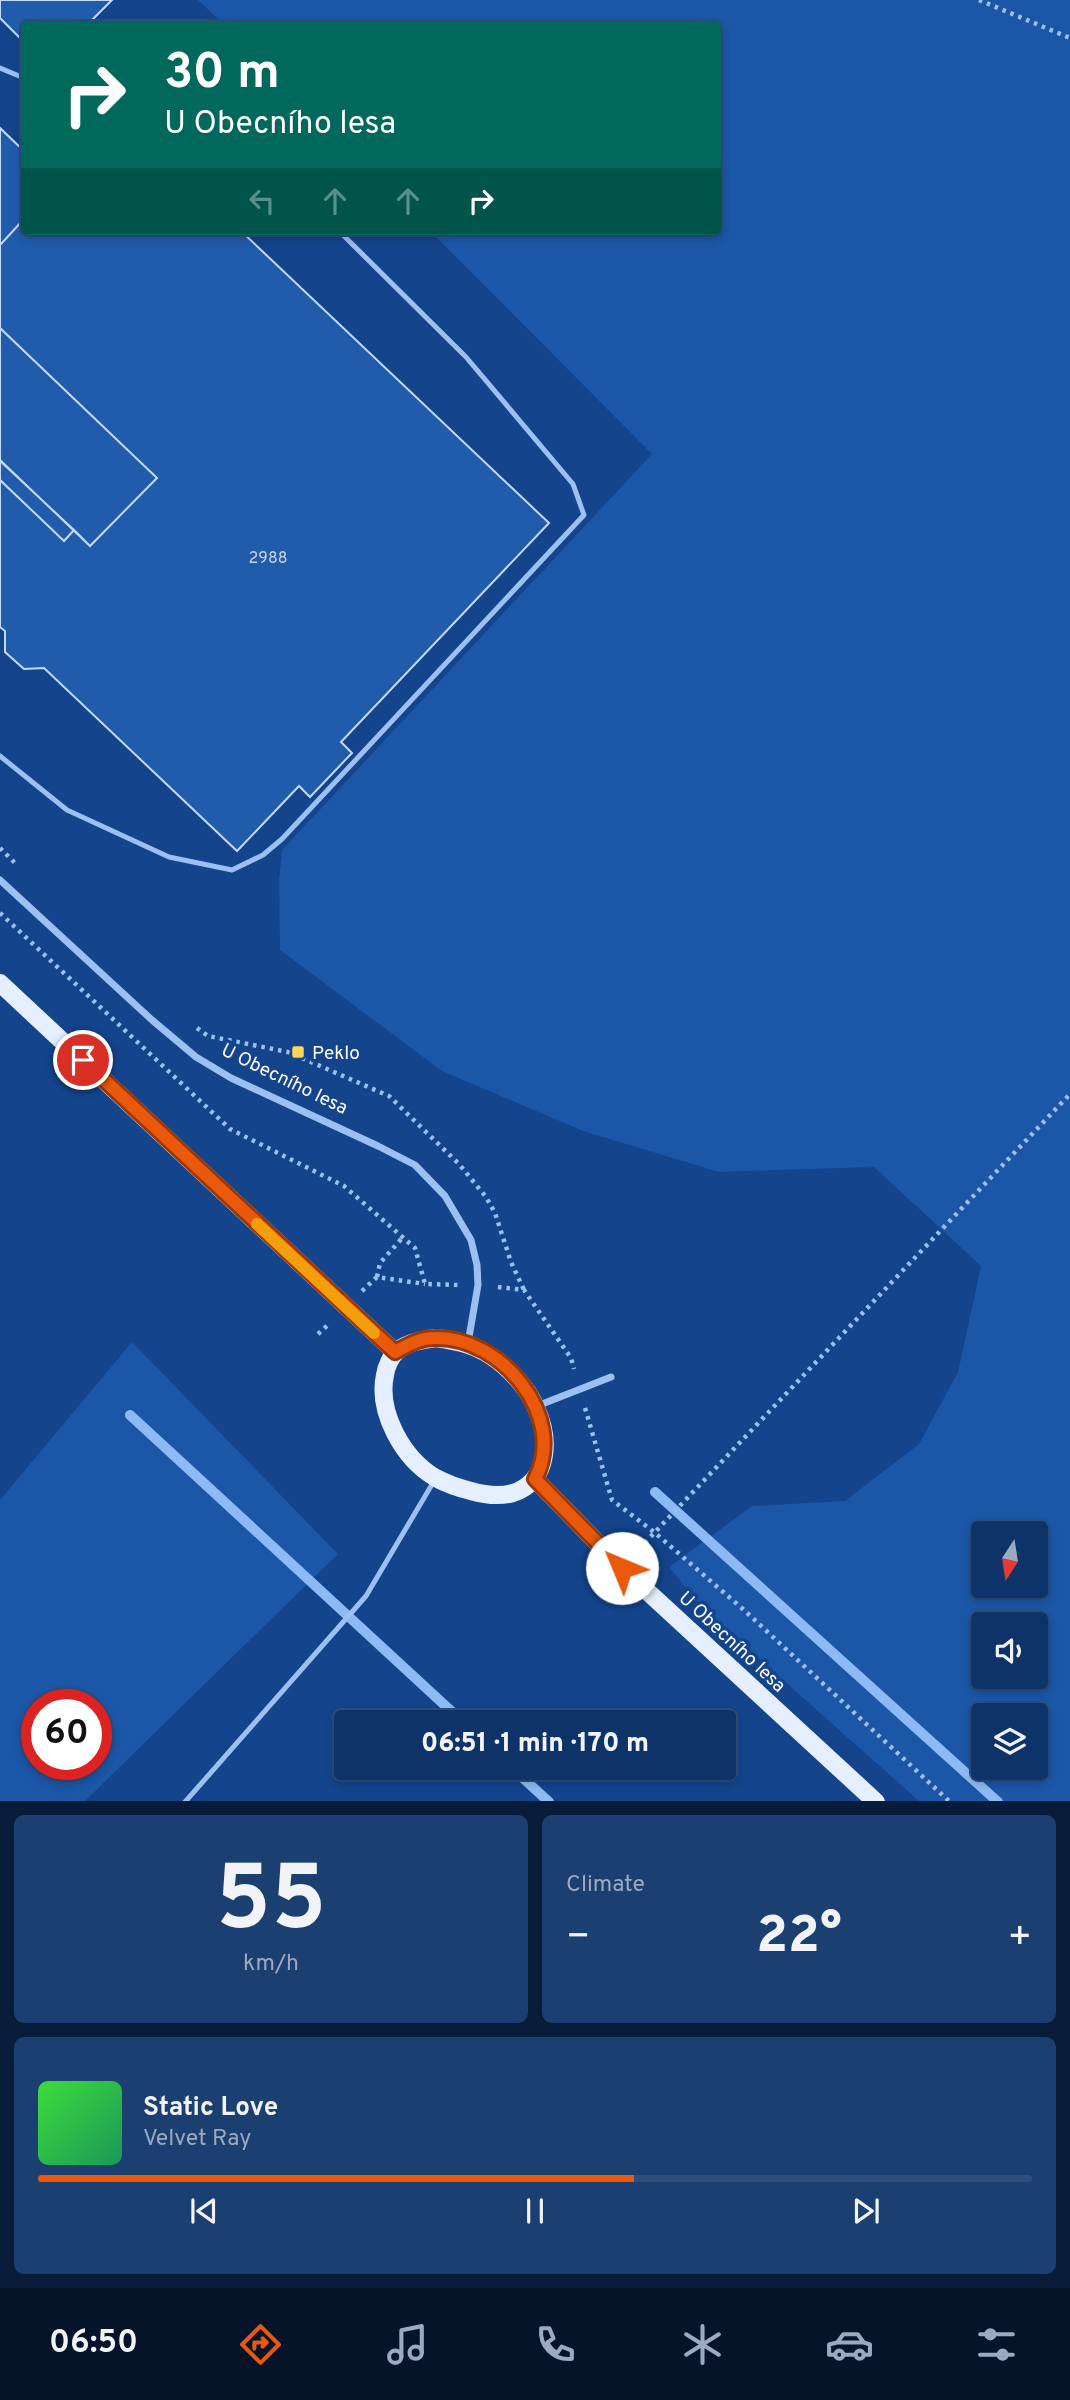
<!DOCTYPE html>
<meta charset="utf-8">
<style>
:root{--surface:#0e3369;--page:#1c3f71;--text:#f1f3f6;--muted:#9baac0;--line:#2e4e7d;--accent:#ea580c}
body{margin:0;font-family:Overpass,sans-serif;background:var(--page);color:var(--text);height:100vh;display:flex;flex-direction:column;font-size:26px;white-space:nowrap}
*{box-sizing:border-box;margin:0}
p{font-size:23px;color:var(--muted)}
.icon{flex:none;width:38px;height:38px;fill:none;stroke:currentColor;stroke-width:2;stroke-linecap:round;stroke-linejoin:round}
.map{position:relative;height:1801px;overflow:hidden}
.sheet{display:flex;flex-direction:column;gap:14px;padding:14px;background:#081c3a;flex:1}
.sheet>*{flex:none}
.guide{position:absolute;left:21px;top:21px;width:700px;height:214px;border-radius:7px;box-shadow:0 4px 10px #0003,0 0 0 2px var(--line);background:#00695c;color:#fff;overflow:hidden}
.needle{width:46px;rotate:192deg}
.tools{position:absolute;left:971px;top:1521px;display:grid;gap:14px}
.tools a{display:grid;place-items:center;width:77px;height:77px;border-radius:7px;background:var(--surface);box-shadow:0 4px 10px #0003,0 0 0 2px var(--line);font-size:35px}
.speed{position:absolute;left:21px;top:1689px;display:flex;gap:14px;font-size:35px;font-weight:700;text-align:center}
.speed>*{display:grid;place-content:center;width:91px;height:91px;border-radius:50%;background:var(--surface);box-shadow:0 4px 10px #0003,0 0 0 2px var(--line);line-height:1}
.speed .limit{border:10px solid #d22;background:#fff;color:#111}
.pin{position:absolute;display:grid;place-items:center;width:60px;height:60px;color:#fff;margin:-30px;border:4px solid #fff;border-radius:50%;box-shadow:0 2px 7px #0007}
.me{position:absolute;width:77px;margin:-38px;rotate:315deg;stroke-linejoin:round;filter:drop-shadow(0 0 5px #0008)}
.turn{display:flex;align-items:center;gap:24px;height:147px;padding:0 28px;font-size:32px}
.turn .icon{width:91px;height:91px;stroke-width:2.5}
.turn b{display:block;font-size:49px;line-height:60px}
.lanes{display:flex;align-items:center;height:66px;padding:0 28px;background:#0003;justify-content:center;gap:35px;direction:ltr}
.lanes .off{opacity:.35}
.big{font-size:52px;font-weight:800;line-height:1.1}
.sheet .widget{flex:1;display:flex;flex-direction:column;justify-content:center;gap:10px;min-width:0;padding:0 24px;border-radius:10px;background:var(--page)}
.sheet .dial{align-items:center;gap:0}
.dial b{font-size:91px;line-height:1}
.song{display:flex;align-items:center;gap:21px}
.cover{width:84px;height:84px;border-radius:10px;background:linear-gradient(135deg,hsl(120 70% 55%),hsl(150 70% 35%))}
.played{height:7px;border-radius:4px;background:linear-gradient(90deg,var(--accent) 60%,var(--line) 60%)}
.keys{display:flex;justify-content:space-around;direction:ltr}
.heat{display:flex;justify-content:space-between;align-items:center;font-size:38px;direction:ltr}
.sheet .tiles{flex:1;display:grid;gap:14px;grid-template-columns:1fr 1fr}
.widget:last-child{grid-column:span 2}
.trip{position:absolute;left:334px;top:1710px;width:402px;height:70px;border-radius:7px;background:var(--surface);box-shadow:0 4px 10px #0003,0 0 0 2px var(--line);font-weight:800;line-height:70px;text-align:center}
.dock{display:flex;height:112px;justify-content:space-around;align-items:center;background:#06142a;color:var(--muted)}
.dock .icon{width:49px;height:49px}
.dock .active{color:var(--accent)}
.dock b{font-size:32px;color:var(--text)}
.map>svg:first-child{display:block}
</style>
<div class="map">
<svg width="1070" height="1802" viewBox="0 0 1070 1802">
<rect width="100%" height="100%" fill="#13448c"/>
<path fill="#1b56a7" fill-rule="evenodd" d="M198 0H1070V1801H919L703 1609 669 1567 752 1506 845 1501 919 1444 958 1372 981 1266 874 1167 719 1172 583 1131 442 1071 280 950 279 881 282 850 652 454 430 231H718V24H223ZM984 1533H1036V1586H984ZM984 1624H1036V1676H984ZM984 1715H1036V1768H984Z
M132 1342 338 1554 85 1801H0V1500ZM37 1704H96V1764H37Z"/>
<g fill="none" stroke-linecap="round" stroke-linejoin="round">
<path stroke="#8dbaf4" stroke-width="10" d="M130 1415 463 1722
M655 1492 998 1802
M512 1768 549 1802"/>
</g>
<path fill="#215bac" stroke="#c2dbfc" stroke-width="2" d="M0 0H112L88 24H24V42L0 18Z
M0 128 24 151V219L0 245Z
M24 219V231H241L549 523 341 742 352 753 310 797 299 786 237 851 44 668 24 669 5 652V631L0 627V480L64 541 74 530 90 546 157 478 0 328V245Z
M0 328 157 478 90 546 0 460Z
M0 461 74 530 64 541 0 480Z"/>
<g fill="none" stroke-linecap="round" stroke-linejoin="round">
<path stroke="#9cc0f1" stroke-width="4.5" stroke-dasharray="3.5 5" stroke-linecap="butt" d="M979 0 1070 38
M0 848 17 865
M0 913 230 1129 344 1186 415 1248 425 1284 458 1285
M197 1028 208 1036 288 1052 389 1096 459 1164 486 1197 495 1213 511 1262 524 1290
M377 1277 380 1263 403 1237
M498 1287 524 1290 571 1358 574 1369
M362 1291 377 1277 425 1284
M318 1334 329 1324
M585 1408 612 1500 654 1532 744 1610 950 1802
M639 1549 1070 1094"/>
<path stroke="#9cc0f1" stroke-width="5" d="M0 68 24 78
M0 756 67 810 169 857 232 870 263 855 282 839 584 515 573 484 466 357 339 231
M185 1802 366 1596 434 1481"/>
<path stroke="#9cc0f1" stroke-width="7" d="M0 880 152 1020 196 1057 231 1078 378 1146 415 1165 445 1196 471 1240 477 1265 478 1285 468 1343
M537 1406 611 1377"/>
<path stroke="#e5efff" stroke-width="18" d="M0 983 395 1352
M436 1338C457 1341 474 1345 491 1356 509 1368 528 1388 536 1408 550 1438 550 1481 513 1493 499 1497 485 1495 471 1491 459 1488 447 1484 436 1478 403 1459 377 1412 385 1375 386 1367 391 1356 397 1351 408 1342 422 1340 436 1338Z
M535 1479 622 1568 876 1802"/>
</g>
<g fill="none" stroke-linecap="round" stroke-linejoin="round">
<g stroke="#983908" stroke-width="18">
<path id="route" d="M83 1060 395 1352C408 1345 419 1338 435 1338 501 1336 568 1417 535 1479L622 1568"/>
</g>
<use href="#route" stroke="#ea580c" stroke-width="12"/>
<path stroke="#f59e0b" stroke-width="12" d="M257 1224 374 1333"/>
</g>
<rect fill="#ffd45b" stroke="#13448c" stroke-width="2.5" x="291" y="1045" width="14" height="14" rx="3.5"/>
<g text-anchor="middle" stroke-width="7" stroke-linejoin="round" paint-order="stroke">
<g font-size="16" fill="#c8d6ea">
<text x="268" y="563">2988</text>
</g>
<g font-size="19" fill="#fff" stroke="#13448c" text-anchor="start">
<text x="312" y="1059">Peklo</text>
</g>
<g font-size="19" fill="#fff" stroke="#13448c">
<text transform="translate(285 1078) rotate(26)" y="7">U Obecního lesa</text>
<text transform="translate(733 1641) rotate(43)" y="7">U Obecního lesa</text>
</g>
</g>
</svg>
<div class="tools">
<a><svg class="needle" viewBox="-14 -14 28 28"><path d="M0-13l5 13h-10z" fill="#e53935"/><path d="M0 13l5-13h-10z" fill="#9baac0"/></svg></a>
<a><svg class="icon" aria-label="sound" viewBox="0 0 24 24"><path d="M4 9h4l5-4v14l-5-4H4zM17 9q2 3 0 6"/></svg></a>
<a><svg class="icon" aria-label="layers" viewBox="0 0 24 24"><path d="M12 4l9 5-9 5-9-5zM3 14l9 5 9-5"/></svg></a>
</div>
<div class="speed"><div class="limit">60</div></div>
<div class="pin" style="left:83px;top:1060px;background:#d93025"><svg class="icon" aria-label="arrive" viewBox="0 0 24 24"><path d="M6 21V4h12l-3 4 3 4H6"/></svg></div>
<svg class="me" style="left:622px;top:1568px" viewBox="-20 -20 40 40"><circle r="19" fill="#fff"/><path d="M0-13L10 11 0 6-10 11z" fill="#ea580c"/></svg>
<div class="trip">06:51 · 1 min · 170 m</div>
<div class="guide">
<div class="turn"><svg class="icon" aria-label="right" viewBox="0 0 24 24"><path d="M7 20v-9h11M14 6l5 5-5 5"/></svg><div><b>30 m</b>U Obecního lesa</div></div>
<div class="lanes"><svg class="icon off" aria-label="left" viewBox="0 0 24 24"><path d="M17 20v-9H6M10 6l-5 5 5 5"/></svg><svg class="icon off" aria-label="ahead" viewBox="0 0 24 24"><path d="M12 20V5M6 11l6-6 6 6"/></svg><svg class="icon off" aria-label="ahead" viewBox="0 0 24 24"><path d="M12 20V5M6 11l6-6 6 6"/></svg><svg class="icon" aria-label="right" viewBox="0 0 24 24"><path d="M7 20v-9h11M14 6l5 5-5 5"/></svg></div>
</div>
</div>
<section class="sheet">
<div class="tiles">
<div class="widget dial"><b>55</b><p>km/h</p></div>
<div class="widget"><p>Climate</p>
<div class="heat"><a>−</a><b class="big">22°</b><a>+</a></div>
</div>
<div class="widget">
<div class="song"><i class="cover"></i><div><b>Static Love</b><p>Velvet Ray</p></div></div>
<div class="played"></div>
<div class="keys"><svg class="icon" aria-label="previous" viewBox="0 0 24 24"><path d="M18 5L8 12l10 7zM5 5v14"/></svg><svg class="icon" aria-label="pause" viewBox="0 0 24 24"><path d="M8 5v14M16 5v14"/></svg><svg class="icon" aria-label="next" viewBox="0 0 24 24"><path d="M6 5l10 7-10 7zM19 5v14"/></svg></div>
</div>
</div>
</section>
<nav class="dock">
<b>06:50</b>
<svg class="icon active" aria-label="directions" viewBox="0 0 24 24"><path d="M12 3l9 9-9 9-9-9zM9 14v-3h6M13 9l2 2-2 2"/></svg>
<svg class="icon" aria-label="music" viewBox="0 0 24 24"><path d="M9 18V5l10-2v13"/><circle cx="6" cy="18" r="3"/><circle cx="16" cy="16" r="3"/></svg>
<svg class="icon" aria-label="phone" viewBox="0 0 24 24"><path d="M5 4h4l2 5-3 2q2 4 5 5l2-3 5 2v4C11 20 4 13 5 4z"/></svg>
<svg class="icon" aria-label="climate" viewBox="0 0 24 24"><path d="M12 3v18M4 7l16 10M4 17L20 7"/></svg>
<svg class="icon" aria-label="car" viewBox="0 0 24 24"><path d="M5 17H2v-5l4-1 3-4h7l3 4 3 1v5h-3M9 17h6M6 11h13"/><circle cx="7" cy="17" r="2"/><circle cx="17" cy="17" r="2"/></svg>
<svg class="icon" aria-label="filters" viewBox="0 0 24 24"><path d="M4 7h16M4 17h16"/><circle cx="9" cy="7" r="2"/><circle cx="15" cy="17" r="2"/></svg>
</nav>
